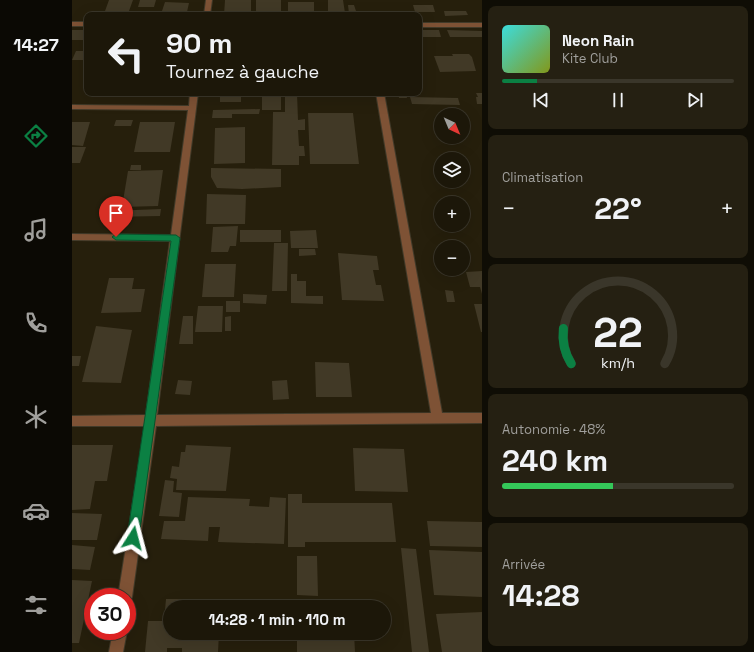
<!DOCTYPE html>
<html lang="fr">
<meta charset="utf-8">
<style>
:root{--surface:#1c1709;--page:#252012;--text:#f1f3f6;--muted:#a09f9c;--line:#3a362a;--accent:#0b8043}
body{margin:0;font-family:"Space Grotesk",sans-serif;background:var(--page);color:var(--text);height:100vh;display:flex;flex-direction:column;font-size:15px;white-space:nowrap}
*{box-sizing:border-box;margin:0}
p{font-size:13px;color:var(--muted)}
.icon{flex:none;width:22px;height:22px;fill:none;stroke:currentColor;stroke-width:2;stroke-linecap:round;stroke-linejoin:round}
.map{position:relative;flex:1;overflow:hidden}
.drawer{display:flex;flex-direction:column;gap:6px;padding:6px;background:#0f0d05;width:272px}
.drawer>*{flex:none}
.hud{position:absolute;left:12px;top:12px;width:338px;height:84px;border-radius:8px;box-shadow:0 4px 16px #0002,0 0 0 1px var(--line);background:#1c1709;color:var(--text);overflow:hidden}
.needle{width:26px;rotate:136deg}
.controls{position:absolute;left:362px;top:108px;display:grid;gap:8px}
.controls a{display:grid;place-items:center;width:36px;height:36px;border-radius:50%;background:var(--surface);box-shadow:0 4px 16px #0002,0 0 0 1px var(--line);font-size:20px}
.speed{position:absolute;left:12px;top:588px;display:flex;gap:8px;font-size:20px;font-weight:700;text-align:center}
.speed>*{display:grid;place-content:center;width:52px;height:52px;border-radius:50%;background:var(--surface);box-shadow:0 4px 16px #0002,0 0 0 1px var(--line);line-height:1}
.speed .limit{border:6px solid #d22;background:#fff;color:#111}
.pin{position:absolute;display:grid;place-items:center;width:34px;height:34px;color:#fff;margin:-41px -17px;border-radius:50% 50% 50% 0;rotate:-45deg;box-shadow:0 0 4px #0007}
.pin .icon{rotate:45deg}
.me{position:absolute;width:44px;margin:-22px;rotate:9deg;stroke-linejoin:round;filter:drop-shadow(0 0 3px #0008)}
.turn{display:flex;align-items:center;gap:14px;height:84px;padding:0 16px;font-size:18px}
.turn .icon{width:52px;height:52px;stroke-width:2.5}
.turn b{display:block;font-size:28px;line-height:34px}
.big{font-size:30px;font-weight:700;line-height:1.1}
.drawer .tile{flex:1;display:flex;flex-direction:column;justify-content:center;gap:6px;min-width:0;padding:0 14px;border-radius:8px;background:var(--page)}
.drawer .dial{align-items:center;gap:0}
.dial svg{height:104px;overflow:visible;fill:none;stroke:var(--line);stroke-width:7;stroke-linecap:round;text-anchor:middle}
.dial text{fill:var(--text);stroke:none}
.song{display:flex;align-items:center;gap:12px}
.cover{width:48px;height:48px;border-radius:6px;background:linear-gradient(135deg,hsl(180 70% 55%),hsl(70 70% 35%))}
.played{height:4px;border-radius:2px;background:linear-gradient(90deg,var(--accent) 15%,var(--line) 15%)}
.keys{display:flex;justify-content:space-around;direction:ltr}
.heat{display:flex;justify-content:space-between;align-items:center;font-size:22px;direction:ltr}
.charge{height:6px;border-radius:3px;background:linear-gradient(90deg,#34c759 48%,var(--line) 0)}
.trip{position:absolute;left:91px;top:600px;width:228px;height:40px;border-radius:20px;background:var(--surface);box-shadow:0 4px 16px #0002,0 0 0 1px var(--line);font-weight:700;line-height:40px;text-align:center}
main{display:flex;flex:1;min-height:0}
.menu{display:flex;flex-direction:column;width:72px;justify-content:space-around;align-items:center;background:#0b0904;color:var(--muted)}
.menu .icon{width:28px;height:28px}
.menu .active{color:var(--accent)}
.menu b{font-size:18px;color:var(--text)}
.map>svg:first-child{display:block}
</style>
<main>
<nav class="menu">
<b>14:27</b>
<svg class="icon active" aria-label="directions" viewBox="0 0 24 24"><path d="M12 3l9 9-9 9-9-9zM9 14v-3h6M13 9l2 2-2 2"/></svg>
<svg class="icon" aria-label="music" viewBox="0 0 24 24"><path d="M9 18V5l10-2v13"/><circle cx="6" cy="18" r="3"/><circle cx="16" cy="16" r="3"/></svg>
<svg class="icon" aria-label="phone" viewBox="0 0 24 24"><path d="M5 4h4l2 5-3 2q2 4 5 5l2-3 5 2v4C11 20 4 13 5 4z"/></svg>
<svg class="icon" aria-label="climate" viewBox="0 0 24 24"><path d="M12 3v18M4 7l16 10M4 17L20 7"/></svg>
<svg class="icon" aria-label="car" viewBox="0 0 24 24"><path d="M5 17H2v-5l4-1 3-4h7l3 4 3 1v5h-3M9 17h6M6 11h13"/><circle cx="7" cy="17" r="2"/><circle cx="17" cy="17" r="2"/></svg>
<svg class="icon" aria-label="filters" viewBox="0 0 24 24"><path d="M4 7h16M4 17h16"/><circle cx="9" cy="7" r="2"/><circle cx="15" cy="17" r="2"/></svg>
</nav>
<div class="map">
<svg width="410" height="652" viewBox="0 0 410 652">
<rect width="100%" height="100%" fill="#261f0c"/>
<path fill="#413926" d="M37 0H61L57 11H33Z
M68 0H84L82 7H66Z
M153 0H179V15H152Z
M184 0H209V15H184Z
M256 0H271L273 13H256Z
M93 2 117 3 115 12H106L105 15 89 14Z
M216 2H242V12L234 13 233 15H216Z
M276 5H282L285 14H277Z
M341 5H361L363 12H343Z
M372 11H394L396 15 373 16Z
M0 30H15V40H0Z
M347 30H367L369 37H347Z
M375 30 410 31V37H378Z
M4 51H15V60H0Z
M380 54H397L400 57 404 71 368 72 362 56H381Z
M35 93H65L64 97H34Z
M148 93H169V102H148Z
M190 93H209V110H190Z
M213 93H225L226 120 233 119V130H226L227 146H232L233 156H227V165H200L201 112H213Z
M326 93H334L335 98H327Z
M404 93H410V104H405L404 97H406Z
M338 97 386 98 388 105 340 104Z
M188 109 187 114H160V118H140L141 110Z
M236 113H281L287 164H238Z
M44 120H61L59 126H42Z
M0 122H18L11 146 0 145Z
M68 122H103L98 152H62Z
M173 127V163L142 164 143 128Z
M0 147H14L8 163H0Z
M59 165H69V170H58Z
M139 168 209 169V187L170 189 145 188 139 177Z
M91 170 86 206 50 207 56 171Z
M135 194 174 195 173 224H134Z
M89 209 88 216 36 217 38 211Z
M166 226 164 246H158L156 252H139L141 227Z
M168 230H209V242H168Z
M244 230 246 248H219L218 231Z
M202 243H216L215 291H200Z
M227 249H243L244 255 227 256Z
M266 253 305 256 307 270H301L304 285H309L312 301 270 300Z
M133 264H164L162 297H130Z
M410 271V294L408 287H398L394 272Z
M219 274H225V281H234V296H251V304L219 303Z
M37 278H62L60 289H73L69 312 29 313Z
M373 290 381 291 383 302H375Z
M171 294 195 295 194 304 171 303Z
M154 301H168V312H154Z
M402 304H410V332H409Z
M126 306H151L150 332H123Z
M111 316H121V344H107Z
M159 316V331H153V317Z
M24 326 60 330 49 383 10 382Z
M0 356H9L7 366H0Z
M243 362 277 363 280 397H244Z
M106 380 120 381 118 395 103 394Z
M215 380 217 399 201 400 200 381Z
M0 445H41L35 481H23L18 509 0 510Z
M114 445 159 447 154 491 104 490 105 479 98 478 100 466 107 467 109 452H113Z
M281 448 332 449 336 492 283 491Z
M93 480 102 481 101 492 110 493 107 517 87 516Z
M216 494H230V503H320L324 542H233V547H216Z
M116 497 178 499 177 506 197 507 198 497 214 498 212 544 146 542 148 527H137L136 541 89 539 92 521H113Z
M0 513 30 514 25 540H0Z
M355 521 410 522V547L358 546Z
M0 545 23 547 18 570 0 569Z
M329 548 344 549 357 652H340Z
M357 550 410 552V597L362 595Z
M225 556H245L246 596 225 595Z
M0 580 20 581 7 643H0Z
M94 599H149L148 607H98V633H147L146 652H110V648H95V652H73L76 621H92Z
M410 612V652H370L364 614Z
M225 633H282L283 652H225Z"/>
<g fill="none" stroke-linecap="round" stroke-linejoin="round">
<g stroke="#413a29" stroke-width="2">
<path id="street" d="M134 0H140L138 15H132Z
M0 22H15V26H0Z
M347 23H410V27H347Z
M118 93H126L85 415 359 413 304 93H312L370 413H410V423L84 426 60 597 58 602 55 603V597H46L73 426H0V416L74 415 98 241 0 240V234L99 235 116 110 0 109V105L117 106Z
M41 631H55L51 652H37Z"/>
</g>
<use href="#street" fill="#7e5235" fill-rule="evenodd"/>
</g>
<path fill="#0b8043" stroke="#07532c" d="M44 234 104 235 108 238 67 538 65 542 61 544 57 542 55 538 99 241 44 240 40 237Z"/>
</svg>
<div class="controls">
<a><svg class="needle" viewBox="-14 -14 28 28"><path d="M0-13l5 13h-10z" fill="#e53935"/><path d="M0 13l5-13h-10z" fill="#a09f9c"/></svg></a>
<a><svg class="icon" aria-label="layers" viewBox="0 0 24 24"><path d="M12 4l9 5-9 5-9-5zM3 14l9 5 9-5"/></svg></a>
<a>+</a>
<a>−</a>
</div>
<div class="speed"><div class="limit">30</div></div>
<div class="pin" style="left:44px;top:237px;background:#d93025"><svg class="icon" aria-label="arrive" viewBox="0 0 24 24"><path d="M6 21V4h12l-3 4 3 4H6"/></svg></div>
<svg class="me" style="left:61px;top:538px" viewBox="-20 -20 40 40"><path d="M0-17L14 15 0 8-14 15z" fill="#0b8043" stroke="#fff" stroke-width="4"/></svg>
<div class="trip">14:28 · 1 min · 110 m</div>
<div class="hud">
<div class="turn"><svg class="icon" aria-label="left" viewBox="0 0 24 24"><path d="M17 20v-9H6M10 6l-5 5 5 5"/></svg><div><b>90 m</b>Tournez à gauche</div></div>
</div>
</div>
<section class="drawer">
<div class="tile">
<div class="song"><i class="cover"></i><div><b>Neon Rain</b><p>Kite Club</p></div></div>
<div class="played"></div>
<div class="keys"><svg class="icon" aria-label="previous" viewBox="0 0 24 24"><path d="M18 5L8 12l10 7zM5 5v14"/></svg><svg class="icon" aria-label="pause" viewBox="0 0 24 24"><path d="M8 5v14M16 5v14"/></svg><svg class="icon" aria-label="next" viewBox="0 0 24 24"><path d="M6 5l10 7-10 7zM19 5v14"/></svg></div>
</div>
<div class="tile"><p>Climatisation</p>
<div class="heat"><a>−</a><b class="big">22°</b><a>+</a></div>
</div>
<div class="tile dial"><svg viewBox="0 0 100 80">
<path d="M14 69A42 42 0 1 1 86 69"/>
<path d="M14 69A42 42 0 0 1 8 42" stroke="#0b8043"/>
<text x="50" y="56" font-size="32" font-weight="700">22</text>
<text x="50" y="72" font-size="11">km/h</text>
</svg></div>
<div class="tile"><p>Autonomie · 48%</p><b class="big">240 km</b><div class="charge"></div></div>
<div class="tile"><p>Arrivée</p><b class="big">14:28</b></div>
</section>
</main>
